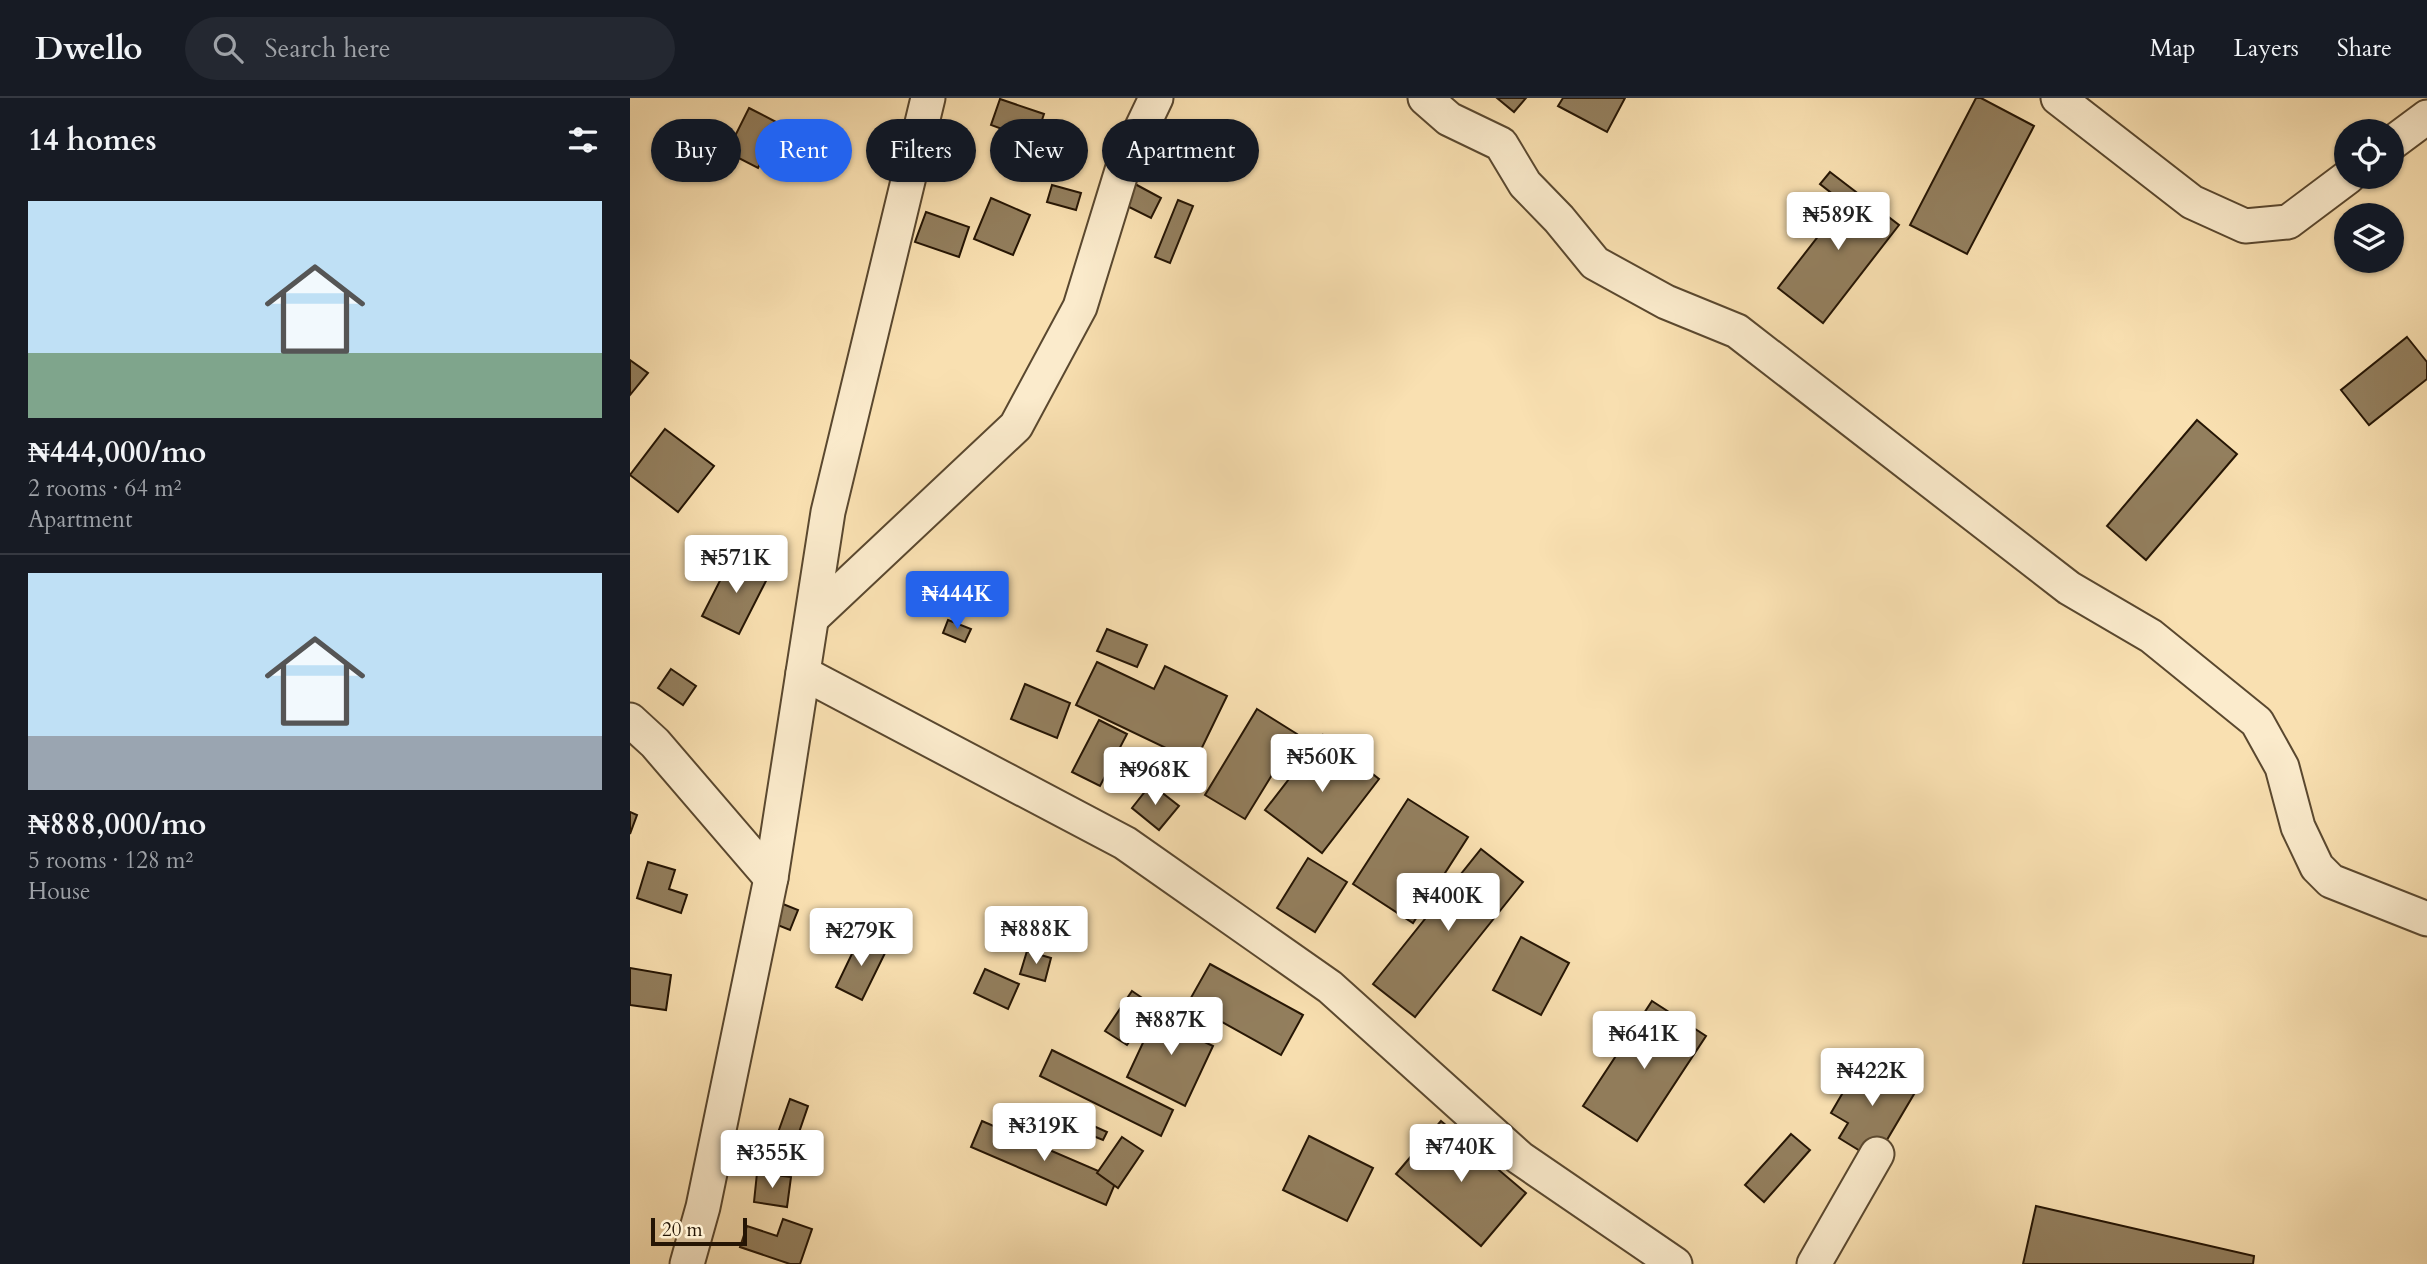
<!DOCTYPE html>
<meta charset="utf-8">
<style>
body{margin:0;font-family:Cardo,serif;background:#242831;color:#f1f3f6;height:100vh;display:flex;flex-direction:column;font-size:26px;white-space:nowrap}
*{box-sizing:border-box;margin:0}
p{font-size:23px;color:#9ea1a6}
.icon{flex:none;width:38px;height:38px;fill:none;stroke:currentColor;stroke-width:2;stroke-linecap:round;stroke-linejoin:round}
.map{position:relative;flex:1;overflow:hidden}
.sheet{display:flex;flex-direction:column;background:#171b24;width:630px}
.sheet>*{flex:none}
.hud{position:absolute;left:21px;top:21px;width:665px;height:63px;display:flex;gap:14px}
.controls{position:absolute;left:1704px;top:21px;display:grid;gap:14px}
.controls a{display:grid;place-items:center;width:70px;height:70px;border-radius:50%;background:#171b24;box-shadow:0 2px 5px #0004;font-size:35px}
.scale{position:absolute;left:21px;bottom:18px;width:96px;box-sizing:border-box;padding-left:7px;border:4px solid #251504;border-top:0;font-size:19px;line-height:24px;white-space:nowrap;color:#251504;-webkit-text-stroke:5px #fbebcc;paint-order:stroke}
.price{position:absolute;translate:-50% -60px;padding:0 16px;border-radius:7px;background:#fff;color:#222;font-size:23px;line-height:46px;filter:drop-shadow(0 2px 4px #0008)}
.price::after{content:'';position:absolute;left:50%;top:42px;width:21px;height:16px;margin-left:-10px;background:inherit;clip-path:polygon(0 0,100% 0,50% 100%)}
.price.current{background:#2563eb;color:#fff}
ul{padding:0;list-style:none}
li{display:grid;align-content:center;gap:14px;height:371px;padding:0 28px}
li+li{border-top:2px solid #363941}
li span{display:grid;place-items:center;height:217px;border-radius:0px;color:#555}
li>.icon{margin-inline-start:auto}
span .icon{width:126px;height:126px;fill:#fffc;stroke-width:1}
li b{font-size:30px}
h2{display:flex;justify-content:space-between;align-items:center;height:84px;padding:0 28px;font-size:30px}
.chip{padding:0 24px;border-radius:32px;background:#171b24;box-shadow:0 2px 5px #0004;font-size:24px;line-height:63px}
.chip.current{background:#2563eb;color:#fff}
header{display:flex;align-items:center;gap:42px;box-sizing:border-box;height:98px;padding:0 35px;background:#171b24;border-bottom:2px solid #363941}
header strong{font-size:33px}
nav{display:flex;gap:38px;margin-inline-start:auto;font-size:24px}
.search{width:490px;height:63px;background:#242831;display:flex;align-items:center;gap:18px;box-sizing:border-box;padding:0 24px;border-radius:38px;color:#9ea1a6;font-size:26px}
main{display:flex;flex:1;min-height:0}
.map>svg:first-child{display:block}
.building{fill:#937f5e;stroke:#251504;stroke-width:2}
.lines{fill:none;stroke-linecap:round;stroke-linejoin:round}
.minor-casing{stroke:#5a482f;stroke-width:37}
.minor{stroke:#fbebcc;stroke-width:33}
</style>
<header>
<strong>Dwello</strong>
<div class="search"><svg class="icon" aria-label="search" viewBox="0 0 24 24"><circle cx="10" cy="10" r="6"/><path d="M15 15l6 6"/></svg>Search here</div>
<nav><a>Map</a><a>Layers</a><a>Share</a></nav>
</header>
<main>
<section class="sheet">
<h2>14 homes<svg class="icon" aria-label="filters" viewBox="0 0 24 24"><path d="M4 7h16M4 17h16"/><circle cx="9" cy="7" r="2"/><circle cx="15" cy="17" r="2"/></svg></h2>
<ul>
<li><span style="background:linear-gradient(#bfe0f5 70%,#7fa58c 0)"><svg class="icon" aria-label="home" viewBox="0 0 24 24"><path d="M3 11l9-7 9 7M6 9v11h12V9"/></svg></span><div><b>₦444,000/mo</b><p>2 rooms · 64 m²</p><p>Apartment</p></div></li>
<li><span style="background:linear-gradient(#bfe0f5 75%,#9aa5b1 0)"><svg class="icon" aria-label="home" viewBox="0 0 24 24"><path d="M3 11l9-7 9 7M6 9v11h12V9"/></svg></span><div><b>₦888,000/mo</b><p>5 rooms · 128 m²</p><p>House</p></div></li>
</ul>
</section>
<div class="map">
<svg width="1797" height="1166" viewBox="0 0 1797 1166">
<rect width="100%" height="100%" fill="#f9e0b1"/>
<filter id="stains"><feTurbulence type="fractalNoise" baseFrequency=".00286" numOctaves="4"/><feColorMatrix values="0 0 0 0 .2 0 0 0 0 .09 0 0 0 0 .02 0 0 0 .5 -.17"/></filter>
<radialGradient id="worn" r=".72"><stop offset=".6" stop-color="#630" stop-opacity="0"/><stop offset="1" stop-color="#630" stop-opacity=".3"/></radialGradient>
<g class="building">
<polygon points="867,0 896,0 884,14"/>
<polygon points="933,0 995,0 977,34 928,8"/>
<polygon points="1346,0 1351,0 1404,28 1337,156 1280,127"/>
<polygon points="370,1 414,16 405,43 361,27"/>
<polygon points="119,10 150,26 128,70 97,54"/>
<polygon points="1200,74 1269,127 1193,225 1148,190 1214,105 1190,86"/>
<polygon points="505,86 531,100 521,120 495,107"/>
<polygon points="422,87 451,95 446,112 417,104"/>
<polygon points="361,100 400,117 383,157 344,141"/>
<polygon points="548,102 563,108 540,165 525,159"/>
<polygon points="296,114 339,129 329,159 285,144"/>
<polygon points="1777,239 1797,264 1797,281 1739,327 1711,292"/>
<polygon points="0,262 18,275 0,297"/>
<polygon points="1567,322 1607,356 1516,462 1477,428"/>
<polygon points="35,331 84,368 48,414 0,377"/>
<polygon points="103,457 140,475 109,536 72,518"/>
<polygon points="318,522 341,531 335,544 313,535"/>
<polygon points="477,531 517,547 507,569 467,553"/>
<polygon points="467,564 524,591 535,568 597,598 565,664 446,607"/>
<polygon points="41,571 66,588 53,607 28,590"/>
<polygon points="395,586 440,605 427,640 381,621"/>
<polygon points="627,611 667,636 615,721 575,697"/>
<polygon points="469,622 497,636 470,688 442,674"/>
<polygon points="693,637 749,681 692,755 635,712"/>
<polygon points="521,686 549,708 529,732 502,710"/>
<polygon points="778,701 838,739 783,825 723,786"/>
<polygon points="0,714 7,717 0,736"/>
<polygon points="851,751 893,784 785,919 743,886"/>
<polygon points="678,760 717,784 685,834 647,810"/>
<polygon points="18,764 45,772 39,791 57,797 51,815 7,800"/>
<polygon points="143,802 168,812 160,832 135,822"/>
<polygon points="230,839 257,851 232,902 206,889"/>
<polygon points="891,839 939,865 911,917 863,892"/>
<polygon points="397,853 421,860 415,883 390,876"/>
<polygon points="580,866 673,917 651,957 558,905"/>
<polygon points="0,870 41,877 36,912 0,907"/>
<polygon points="355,871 389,886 378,911 344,895"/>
<polygon points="502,893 524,908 497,947 475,933"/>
<polygon points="1022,903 1076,938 1007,1043 953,1008"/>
<polygon points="531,906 567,924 560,937 583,948 555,1008 497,979"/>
<polygon points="422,952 543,1012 531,1038 410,978"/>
<polygon points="1233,960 1287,991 1245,1062 1209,1040 1218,1025 1201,1015"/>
<polygon points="160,1001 178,1008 164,1049 145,1043"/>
<polygon points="428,1012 477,1034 473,1042 451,1033 446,1044 419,1032"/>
<polygon points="352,1023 487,1081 476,1107 341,1049"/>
<polygon points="811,1023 896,1095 851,1148 766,1076"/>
<polygon points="1161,1036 1180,1052 1134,1104 1115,1087"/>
<polygon points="679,1038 743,1070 717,1123 653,1092"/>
<polygon points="492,1039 513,1053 488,1090 467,1075"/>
<polygon points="127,1075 161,1079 157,1109 124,1104"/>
<polygon points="1406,1108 1624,1158 1623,1166 1393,1166"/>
<polygon points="153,1121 182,1131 170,1166 160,1166 110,1149 117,1128 147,1138"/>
</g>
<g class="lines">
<g class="minor-casing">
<g id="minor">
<polyline points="795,0 819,21 871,46 895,86 929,121 965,165 1036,204 1107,233 1439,490 1521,538 1627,624 1652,669 1668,729 1687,769 1701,783 1797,821"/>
<polyline points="1428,0 1562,104 1615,128 1658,124 1718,79"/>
<polyline points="1762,45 1797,19"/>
<polyline points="184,518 386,328 450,209 493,69 526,0"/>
<polyline points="173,575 495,745 700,889 890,1060 1045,1166"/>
<polyline points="0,622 25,645 141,780"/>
<polyline points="57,1166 73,1109 141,780 198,414 298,0"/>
<polyline points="1184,1166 1247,1056"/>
</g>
</g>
<use href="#minor" class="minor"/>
</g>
<rect width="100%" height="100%" filter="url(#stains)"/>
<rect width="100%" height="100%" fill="url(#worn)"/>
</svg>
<div class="controls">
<a><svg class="icon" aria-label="locate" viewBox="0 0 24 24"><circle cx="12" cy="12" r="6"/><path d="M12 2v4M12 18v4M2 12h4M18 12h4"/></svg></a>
<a><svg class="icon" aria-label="layers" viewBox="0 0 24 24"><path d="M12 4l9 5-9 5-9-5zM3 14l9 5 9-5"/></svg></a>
</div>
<div class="scale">20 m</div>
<b class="price" style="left:1208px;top:154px">₦589K</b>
<b class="price" style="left:106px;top:497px">₦571K</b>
<b class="price current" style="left:327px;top:533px">₦444K</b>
<b class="price" style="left:692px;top:696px">₦560K</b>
<b class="price" style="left:525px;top:709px">₦968K</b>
<b class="price" style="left:818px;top:835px">₦400K</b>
<b class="price" style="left:406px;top:868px">₦888K</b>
<b class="price" style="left:231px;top:870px">₦279K</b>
<b class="price" style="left:541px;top:959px">₦887K</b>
<b class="price" style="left:1014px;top:973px">₦641K</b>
<b class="price" style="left:1242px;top:1010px">₦422K</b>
<b class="price" style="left:414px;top:1065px">₦319K</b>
<b class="price" style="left:831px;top:1086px">₦740K</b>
<b class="price" style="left:142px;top:1092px">₦355K</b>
<div class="hud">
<a class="chip">Buy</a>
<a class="chip current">Rent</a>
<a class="chip">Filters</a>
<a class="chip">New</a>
<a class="chip">Apartment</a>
</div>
</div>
</main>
